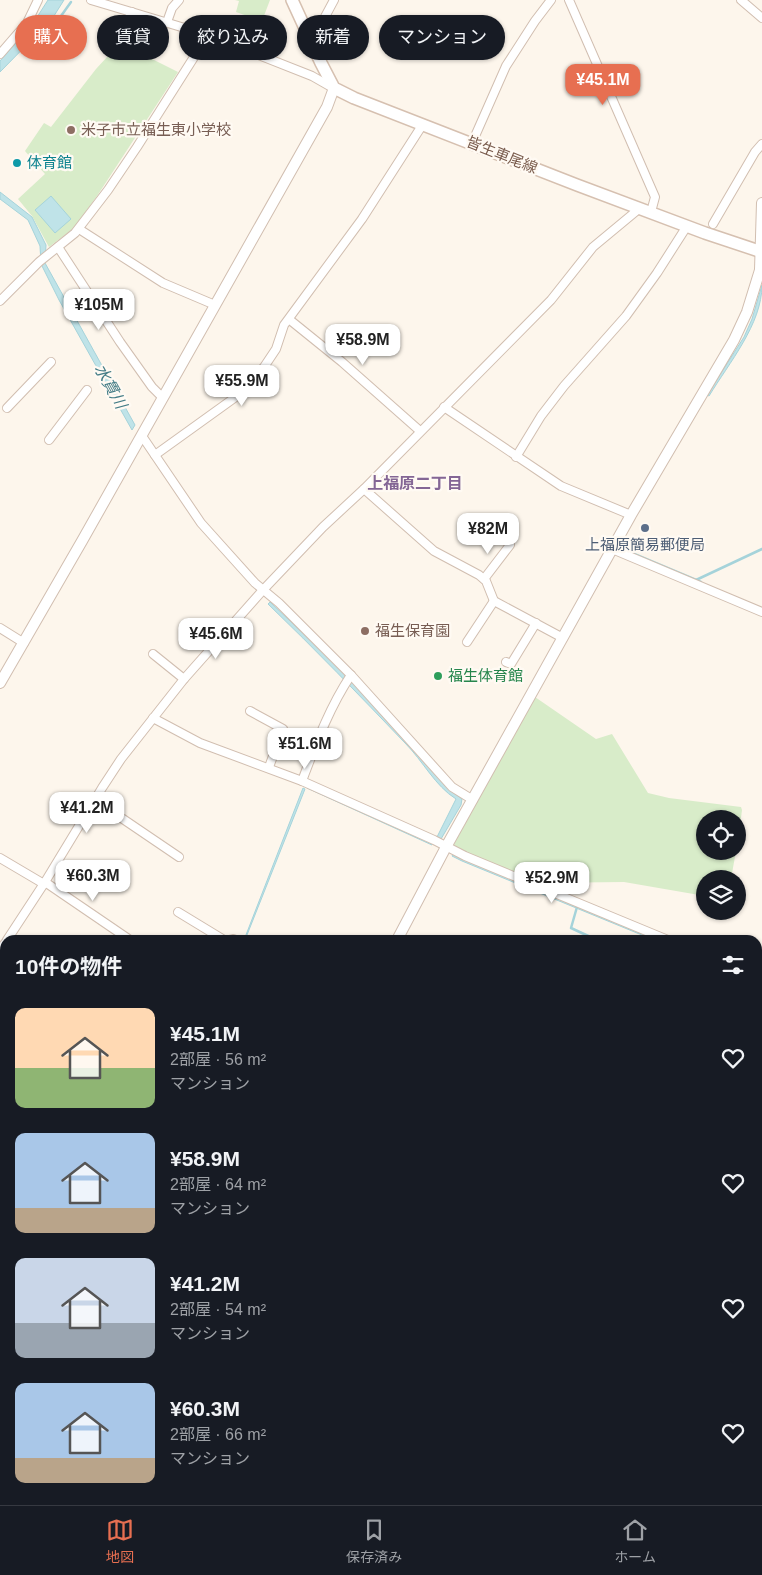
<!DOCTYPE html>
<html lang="ja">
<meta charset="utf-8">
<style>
body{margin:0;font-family:Helvetica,"Noto Sans JP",sans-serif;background:#242831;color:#f1f3f6;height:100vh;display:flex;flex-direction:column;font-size:19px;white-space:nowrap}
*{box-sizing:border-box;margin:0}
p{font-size:16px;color:#9ea1a6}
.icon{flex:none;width:28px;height:28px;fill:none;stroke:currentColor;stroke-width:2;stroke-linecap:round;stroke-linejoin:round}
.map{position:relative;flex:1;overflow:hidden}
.details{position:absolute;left:0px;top:935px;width:762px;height:570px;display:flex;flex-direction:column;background:#171b24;border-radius:15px 15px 0 0;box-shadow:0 1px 4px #0004}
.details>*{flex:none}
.guide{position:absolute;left:15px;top:15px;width:500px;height:45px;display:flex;gap:10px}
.tools{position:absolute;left:696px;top:810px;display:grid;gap:10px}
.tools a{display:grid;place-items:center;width:50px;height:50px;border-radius:50%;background:#171b24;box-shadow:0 1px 4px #0004;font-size:25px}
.price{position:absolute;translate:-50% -42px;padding:0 11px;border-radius:10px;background:#fff;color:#222;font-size:16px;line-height:32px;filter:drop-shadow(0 1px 2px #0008)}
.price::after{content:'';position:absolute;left:50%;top:30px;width:15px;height:11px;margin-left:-8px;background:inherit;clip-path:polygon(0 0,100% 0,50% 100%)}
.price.active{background:#e76f51;color:#fff}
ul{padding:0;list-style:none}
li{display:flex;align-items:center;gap:15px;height:125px;padding:0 15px}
li span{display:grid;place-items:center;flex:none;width:140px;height:100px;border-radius:10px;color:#555}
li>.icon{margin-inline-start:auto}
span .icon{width:60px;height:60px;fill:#fffc;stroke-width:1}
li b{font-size:21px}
h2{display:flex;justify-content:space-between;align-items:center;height:60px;padding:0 15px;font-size:21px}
.pill{padding:0 18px;border-radius:22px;background:#171b24;box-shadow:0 1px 4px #0004;font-size:18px;line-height:45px}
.pill.active{background:#e76f51;color:#fff}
.menu{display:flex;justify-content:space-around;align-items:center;height:70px;border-top:1px solid #363941;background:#171b24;font-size:14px;color:#9ea1a6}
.menu a{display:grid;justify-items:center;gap:2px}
.menu .active{color:#e76f51}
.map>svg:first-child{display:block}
.green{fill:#d8ecc9}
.water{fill:#bfe3e8;stroke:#a5d3da}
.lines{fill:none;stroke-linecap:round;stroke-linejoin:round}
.stream{stroke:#a5d3da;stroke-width:2.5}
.minor-casing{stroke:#d1beb0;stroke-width:10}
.tertiary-casing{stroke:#d1beb0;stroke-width:12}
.secondary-casing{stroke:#d6c0b0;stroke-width:14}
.minor{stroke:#fff;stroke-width:8}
.tertiary{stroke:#fff;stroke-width:10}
.secondary{stroke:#fff;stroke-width:11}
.education-dot{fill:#8d6e63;stroke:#fffaf3;stroke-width:2}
.culture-dot{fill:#0f9aa8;stroke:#fffaf3;stroke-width:2}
.service-dot{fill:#5c6f8a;stroke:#fffaf3;stroke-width:2}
.leisure-dot{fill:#2e9e5b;stroke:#fffaf3;stroke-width:2}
.labels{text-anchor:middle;stroke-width:4.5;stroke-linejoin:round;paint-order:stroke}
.education-label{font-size:15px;fill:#785e54;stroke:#fffaf3;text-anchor:start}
.street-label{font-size:15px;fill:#7a5c4d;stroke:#fffaf3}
.culture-label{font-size:15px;fill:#0d838f;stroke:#fffaf3;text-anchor:start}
.service-label{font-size:15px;fill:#4e5e75;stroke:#fffaf3}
.leisure-label{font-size:15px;fill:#27864d;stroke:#fffaf3;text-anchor:start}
.water-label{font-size:16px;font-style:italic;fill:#437c86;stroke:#fffaf3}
.neighbourhood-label{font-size:16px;font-weight:bold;fill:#846695;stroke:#fffaf3}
</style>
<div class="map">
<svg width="762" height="1505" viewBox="0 0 762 1505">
<rect width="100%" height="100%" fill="#fdf6ec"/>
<g class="green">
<polygon points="235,0 270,0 262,21 236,12 239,1"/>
<polygon points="120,43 178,72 97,196 74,228 49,247 32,216 18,199 45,174 25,151 44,123 51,127 96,69"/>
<polygon points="535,697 596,739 612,734 648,793 669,798 741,807 742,810 738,840 738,819 705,819 705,851 736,851 731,879 705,879 705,896 624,882 538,883 466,854 455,848 454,844"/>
</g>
<g class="water">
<polygon points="48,0 64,0 52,19 0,72 0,61 32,25"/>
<polygon points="0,192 32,217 46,245 45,263 135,425 132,430 59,300 41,264 40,246 28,220 0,199"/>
<polygon points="51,196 71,219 55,233 35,210"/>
<path d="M762 285C762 324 729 363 709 396L707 395 744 337 752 319Z"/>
<path d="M270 602C318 647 365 694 410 743 428 761 440 785 462 799L461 805 441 839 437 837 456 799C435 786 423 761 405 743 360 696 315 649 268 604Z"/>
<polygon points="308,786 432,843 432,845 307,788"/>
<polygon points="303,788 305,789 245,940 244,940"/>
<polygon points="454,853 662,940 654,940 462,861 452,856"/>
</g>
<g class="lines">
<g class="stream">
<polyline points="61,16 71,2"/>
<polyline points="620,548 701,582"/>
<polyline points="696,580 762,549"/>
<polyline points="577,907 571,928 597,940"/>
<polyline points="758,997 762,987"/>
</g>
<g class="minor-casing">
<g id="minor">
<polyline points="91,0 208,35 312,76 333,88"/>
<polyline points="569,0 655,197 651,212"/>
<polyline points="741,0 762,18"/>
<polyline points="167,22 172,8 179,0"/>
<polyline points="308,34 319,28 334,0"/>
<polyline points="118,37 132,12"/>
<polyline points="0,54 27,23 38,0"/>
<polyline points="472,143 506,66 535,21 551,0"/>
<polyline points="713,224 755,152 762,144"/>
<polyline points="79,229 163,283 215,305"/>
<polyline points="58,247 120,342 152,387 163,398"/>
<polyline points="0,301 39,262 75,233 108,190 137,147 208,35"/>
<polyline points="290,320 342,362 420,431"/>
<polyline points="444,407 561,486 631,515"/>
<polyline points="7,408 51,362"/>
<polyline points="142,436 201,523 255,583 279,603 351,675 452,787 473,800"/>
<polyline points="49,440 87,390"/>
<polyline points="155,455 237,396 264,367 276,349 284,325 362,219 423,124"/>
<polyline points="516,457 541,416 564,386 626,316 657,273 687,226"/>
<polyline points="364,489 434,551 479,575 486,581 494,601 563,638"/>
<polyline points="612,549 762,612"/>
<polyline points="484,579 510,545"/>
<polyline points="0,628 24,643"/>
<polyline points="467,642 494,601"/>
<polyline points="153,654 184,679"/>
<polyline points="506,662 511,664 536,623"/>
<polyline points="250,711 283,729 269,767"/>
<polyline points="153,718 200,743 302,781 434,840 465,856 668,940"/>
<path d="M302 781C316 744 329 708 351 675"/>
<polyline points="95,800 179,857"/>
<polyline points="0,858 44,884"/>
<polyline points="45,882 130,940"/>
<polyline points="178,912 224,940"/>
<polyline points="7,940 45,882 102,788 121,759 184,679 263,590 323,527 364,489 551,300 593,247 640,208"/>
<polyline points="229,940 233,939 236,940"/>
<polyline points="0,950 5,943"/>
<polyline points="758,981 762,974"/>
<polyline points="758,1055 762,1057"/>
<polyline points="0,1087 5,1090"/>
<polyline points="758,1117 762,1119"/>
<polyline points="758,1180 762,1183"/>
<polyline points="0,1251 5,1255"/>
<polyline points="0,1270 5,1273"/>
<polyline points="758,1308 762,1310"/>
<polyline points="0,1485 5,1479"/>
<polyline points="451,1500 461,1505"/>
<polyline points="482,1500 492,1505"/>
<polyline points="143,1505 146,1500"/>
<polyline points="275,1505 278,1500"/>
</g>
</g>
<g class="tertiary-casing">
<g id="tertiary">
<polyline points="0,683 82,541 327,107 334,88"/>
<polyline points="397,940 446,847 631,515 734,340 747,312 760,270 762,203"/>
</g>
</g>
<g class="secondary-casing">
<g id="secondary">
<polyline points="292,0 321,63 334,88 354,98 577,185 705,233 762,252"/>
<polyline points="0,1328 5,1339"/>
<polyline points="0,1410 5,1407"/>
<polyline points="81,1500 83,1505"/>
</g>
</g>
<use href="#minor" class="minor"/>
<use href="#tertiary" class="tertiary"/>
<use href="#secondary" class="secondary"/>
</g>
<g class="education-dot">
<circle cx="71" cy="130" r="5"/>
<circle cx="365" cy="631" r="5"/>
</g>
<circle class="culture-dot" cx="17" cy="163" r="5"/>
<circle class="service-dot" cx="645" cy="528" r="5"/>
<circle class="leisure-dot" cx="438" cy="676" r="5"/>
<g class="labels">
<g class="education-label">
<text x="81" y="135">米子市立福生東小学校</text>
<text x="375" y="636">福生保育園</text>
</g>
<g class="street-label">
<text transform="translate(502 155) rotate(22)" y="5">皆生車尾線</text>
</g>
<g class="culture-label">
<text x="27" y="168">体育館</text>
</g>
<g class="service-label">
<text x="645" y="550">上福原簡易郵便局</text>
</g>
<g class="leisure-label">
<text x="448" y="681">福生体育館</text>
</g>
<g class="water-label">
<text transform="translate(111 386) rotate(61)" y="6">水貫川</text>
</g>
<g class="neighbourhood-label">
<text x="415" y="489">上福原二丁目</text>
</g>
</g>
</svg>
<div class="tools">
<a><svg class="icon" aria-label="locate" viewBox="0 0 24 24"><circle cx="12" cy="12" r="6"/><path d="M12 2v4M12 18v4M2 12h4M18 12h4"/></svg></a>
<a><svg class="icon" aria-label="layers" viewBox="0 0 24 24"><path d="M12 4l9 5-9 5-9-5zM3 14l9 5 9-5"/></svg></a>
</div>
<b class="price active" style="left:603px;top:106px">¥45.1M</b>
<b class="price" style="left:99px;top:331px">¥105M</b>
<b class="price" style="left:363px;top:366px">¥58.9M</b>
<b class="price" style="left:242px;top:407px">¥55.9M</b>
<b class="price" style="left:488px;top:555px">¥82M</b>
<b class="price" style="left:216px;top:660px">¥45.6M</b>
<b class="price" style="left:305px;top:770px">¥51.6M</b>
<b class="price" style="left:87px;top:834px">¥41.2M</b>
<b class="price" style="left:93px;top:902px">¥60.3M</b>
<b class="price" style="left:552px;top:904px">¥52.9M</b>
<div class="guide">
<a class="pill active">購入</a>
<a class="pill">賃貸</a>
<a class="pill">絞り込み</a>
<a class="pill">新着</a>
<a class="pill">マンション</a>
</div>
<section class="details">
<h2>10件の物件<svg class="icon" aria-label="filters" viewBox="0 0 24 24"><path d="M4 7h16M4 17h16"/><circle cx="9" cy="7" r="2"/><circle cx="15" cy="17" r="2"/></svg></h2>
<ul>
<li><span style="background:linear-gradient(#ffd9b3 60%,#8fb573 0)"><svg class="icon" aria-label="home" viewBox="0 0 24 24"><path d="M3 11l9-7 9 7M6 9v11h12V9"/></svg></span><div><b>¥45.1M</b><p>2部屋 · 56 m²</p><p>マンション</p></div><svg class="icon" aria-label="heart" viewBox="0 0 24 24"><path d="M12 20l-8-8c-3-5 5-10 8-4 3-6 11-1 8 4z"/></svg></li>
<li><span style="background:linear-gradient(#a9c7e8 75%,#b9a48a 0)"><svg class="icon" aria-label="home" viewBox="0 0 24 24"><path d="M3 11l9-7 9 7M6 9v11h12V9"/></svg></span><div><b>¥58.9M</b><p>2部屋 · 64 m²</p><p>マンション</p></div><svg class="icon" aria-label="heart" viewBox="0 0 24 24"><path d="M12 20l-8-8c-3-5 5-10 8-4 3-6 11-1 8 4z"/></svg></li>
<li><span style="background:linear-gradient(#c9d6e8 65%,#9aa5b1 0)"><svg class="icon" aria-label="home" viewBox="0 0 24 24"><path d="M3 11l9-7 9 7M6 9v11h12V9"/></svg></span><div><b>¥41.2M</b><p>2部屋 · 54 m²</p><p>マンション</p></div><svg class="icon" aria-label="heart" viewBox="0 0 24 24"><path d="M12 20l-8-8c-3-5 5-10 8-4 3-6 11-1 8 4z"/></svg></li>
<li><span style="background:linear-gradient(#a9c7e8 75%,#b9a48a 0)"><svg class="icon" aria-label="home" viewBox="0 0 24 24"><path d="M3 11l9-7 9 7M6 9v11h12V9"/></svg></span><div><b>¥60.3M</b><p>2部屋 · 66 m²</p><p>マンション</p></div><svg class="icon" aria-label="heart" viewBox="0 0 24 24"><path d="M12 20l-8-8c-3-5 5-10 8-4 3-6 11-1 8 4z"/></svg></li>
</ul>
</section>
</div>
<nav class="menu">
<a class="active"><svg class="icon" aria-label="map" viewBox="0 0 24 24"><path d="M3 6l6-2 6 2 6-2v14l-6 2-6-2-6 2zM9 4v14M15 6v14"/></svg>地図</a>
<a><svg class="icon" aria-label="saved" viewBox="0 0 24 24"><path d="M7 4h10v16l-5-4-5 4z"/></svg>保存済み</a>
<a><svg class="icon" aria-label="home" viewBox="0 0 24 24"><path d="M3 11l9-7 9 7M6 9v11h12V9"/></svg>ホーム</a>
</nav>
